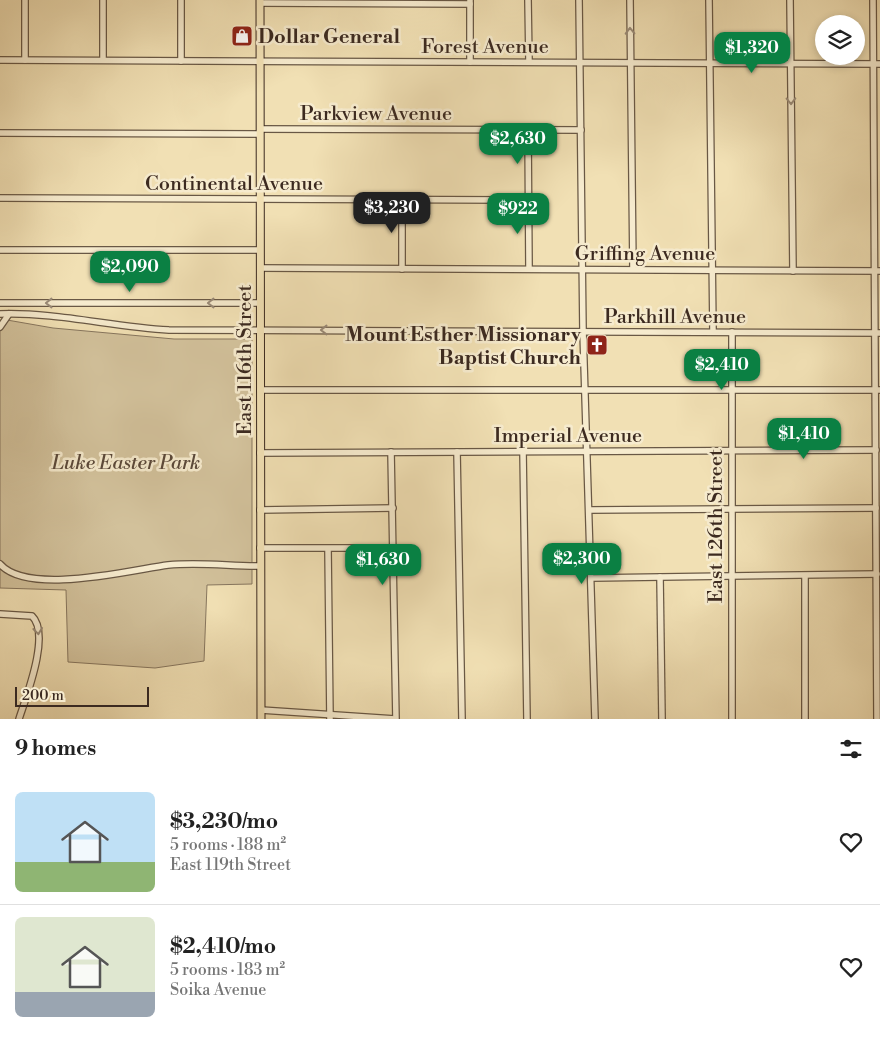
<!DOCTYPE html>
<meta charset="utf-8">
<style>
body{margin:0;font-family:"Libre Bodoni",serif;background:#f6f6f6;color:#222;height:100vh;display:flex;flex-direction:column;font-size:19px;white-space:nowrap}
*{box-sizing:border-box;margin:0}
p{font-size:16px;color:#767676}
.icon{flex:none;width:28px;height:28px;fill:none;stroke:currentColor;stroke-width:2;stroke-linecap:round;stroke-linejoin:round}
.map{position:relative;height:719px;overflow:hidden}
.drawer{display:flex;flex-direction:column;background:#fff;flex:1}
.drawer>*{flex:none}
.tools{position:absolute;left:815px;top:15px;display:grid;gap:10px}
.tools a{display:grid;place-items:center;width:50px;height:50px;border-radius:50%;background:#fff;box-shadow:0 2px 8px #0003;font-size:25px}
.scale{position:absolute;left:15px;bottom:12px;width:134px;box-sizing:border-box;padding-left:5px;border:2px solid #3c2a20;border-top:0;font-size:14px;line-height:18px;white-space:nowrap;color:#3c2a20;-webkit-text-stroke:4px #f6ebce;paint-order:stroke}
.price{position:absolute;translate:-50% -42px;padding:0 11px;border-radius:10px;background:#0b8043;color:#fff;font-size:16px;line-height:32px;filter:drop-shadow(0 1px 2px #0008)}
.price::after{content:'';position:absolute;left:50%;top:30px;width:15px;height:11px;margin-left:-8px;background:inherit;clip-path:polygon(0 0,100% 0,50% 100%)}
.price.current{background:#222;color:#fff}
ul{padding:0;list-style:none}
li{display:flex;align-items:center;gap:15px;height:125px;padding:0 15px}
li+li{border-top:1px solid #e0e0e0}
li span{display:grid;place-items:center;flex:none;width:140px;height:100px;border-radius:8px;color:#555}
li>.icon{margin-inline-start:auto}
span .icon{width:60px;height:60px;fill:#fffc;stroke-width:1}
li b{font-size:21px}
h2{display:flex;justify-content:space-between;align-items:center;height:60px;padding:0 15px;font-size:21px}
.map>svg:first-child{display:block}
.green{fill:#d2c19b;stroke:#87765e}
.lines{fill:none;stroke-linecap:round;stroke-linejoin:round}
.minor-casing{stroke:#695845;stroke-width:8}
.major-casing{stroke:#3c2a20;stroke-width:9}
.minor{stroke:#f6ebce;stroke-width:5.5}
.major{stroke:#f1e0b4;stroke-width:7}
.oneway{stroke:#998a77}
.labels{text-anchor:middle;stroke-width:5;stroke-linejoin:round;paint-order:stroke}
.poi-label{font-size:20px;font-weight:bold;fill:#3c2a20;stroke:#f6ebce;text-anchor:start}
.street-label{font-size:20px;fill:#3c2a20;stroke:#f6ebce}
.park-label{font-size:20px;font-style:italic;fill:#5a4839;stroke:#f6ebce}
</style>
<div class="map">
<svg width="880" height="719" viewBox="0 0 880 719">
<rect width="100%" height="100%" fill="#f1e0b4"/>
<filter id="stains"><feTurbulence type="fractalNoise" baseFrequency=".004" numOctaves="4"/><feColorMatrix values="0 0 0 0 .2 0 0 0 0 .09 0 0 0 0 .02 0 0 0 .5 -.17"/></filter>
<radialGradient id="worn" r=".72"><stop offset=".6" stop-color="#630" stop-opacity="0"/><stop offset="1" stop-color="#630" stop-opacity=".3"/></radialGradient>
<polygon class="green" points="7,320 53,328 174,339 252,339 252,584 207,585 204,661 155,668 68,662 66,590 0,588 0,322"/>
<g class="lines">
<g class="minor-casing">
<g id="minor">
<polyline points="25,0 25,60"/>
<polyline points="103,0 103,60"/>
<polyline points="528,0 529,62"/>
<polyline points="579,0 583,331 595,719"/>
<polyline points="630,0 633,269"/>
<polyline points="709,0 713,332"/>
<polyline points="790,0 793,271"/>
<polyline points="873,0 877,719"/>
<polyline points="260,3 470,4"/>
<polyline points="0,60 880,64"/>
<polyline points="181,61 181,0"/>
<polyline points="470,62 470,0"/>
<polyline points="260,129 581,130"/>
<polyline points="528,130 529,269"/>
<polyline points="0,133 260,134"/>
<polyline points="0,198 528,200"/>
<polyline points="402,200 402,269"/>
<polyline points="0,250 260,250"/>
<polyline points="260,268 880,271"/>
<polyline points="0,303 260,303"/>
<path d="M0 314C57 312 112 327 169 330L880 333"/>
<polyline points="0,327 9,314"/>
<polyline points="260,390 880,390"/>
<polyline points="523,451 527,719"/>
<polyline points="391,452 396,719"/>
<polyline points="457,452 462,719"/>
<polyline points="260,453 876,450"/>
<polyline points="260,510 393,508"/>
<polyline points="590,510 876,508"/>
<polyline points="260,548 393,548"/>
<polyline points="328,549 330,719"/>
<path d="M0 564C28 596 131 570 168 565 199 562 229 566 260 566"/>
<polyline points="805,576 805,719"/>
<polyline points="660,577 662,719"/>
<polyline points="592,578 877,574"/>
<path d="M0 614 32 616C51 634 26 697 19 719"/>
<polyline points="261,710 395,719"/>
<polyline points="732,719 732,332"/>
</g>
</g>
<g class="major-casing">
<polyline id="major" points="260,0 261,719"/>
</g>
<use href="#minor" class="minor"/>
<use href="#major" class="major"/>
</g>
<defs><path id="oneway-chevron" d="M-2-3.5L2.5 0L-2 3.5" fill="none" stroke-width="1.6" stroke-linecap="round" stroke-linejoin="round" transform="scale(1.25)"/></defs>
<g class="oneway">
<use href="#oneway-chevron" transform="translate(630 31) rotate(-91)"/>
<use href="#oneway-chevron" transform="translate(791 101) rotate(89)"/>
<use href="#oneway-chevron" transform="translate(49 303) rotate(180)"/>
<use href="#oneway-chevron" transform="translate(211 303) rotate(180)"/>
<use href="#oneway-chevron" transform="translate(324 330) rotate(-180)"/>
<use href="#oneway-chevron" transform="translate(38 631) rotate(84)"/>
</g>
<defs>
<g id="shop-square" transform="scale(1.125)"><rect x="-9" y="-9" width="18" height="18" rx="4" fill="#8f2418" stroke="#f6ebce"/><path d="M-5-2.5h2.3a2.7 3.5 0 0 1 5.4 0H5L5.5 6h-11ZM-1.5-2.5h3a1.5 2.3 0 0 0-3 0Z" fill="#fff"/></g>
<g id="church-square" transform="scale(1.125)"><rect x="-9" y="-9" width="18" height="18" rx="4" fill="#8f2418" stroke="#f6ebce"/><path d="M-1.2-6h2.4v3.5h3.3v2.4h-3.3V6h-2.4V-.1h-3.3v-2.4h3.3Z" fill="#fff"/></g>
</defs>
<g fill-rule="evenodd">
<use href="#shop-square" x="242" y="36"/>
<use href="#church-square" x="597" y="345"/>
</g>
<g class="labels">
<g class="poi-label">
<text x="258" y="43">Dollar General</text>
<text x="581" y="341" text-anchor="end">Mount Esther Missionary<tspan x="581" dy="23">Baptist Church</tspan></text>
</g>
<g class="street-label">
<text x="485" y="53">Forest Avenue</text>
<text x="376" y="120">Parkview Avenue</text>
<text x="234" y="190">Continental Avenue</text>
<text x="645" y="260">Griffing Avenue</text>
<text x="675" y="323">Parkhill Avenue</text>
<text transform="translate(244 360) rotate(-90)" y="7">East 116th Street</text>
<text x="568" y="442">Imperial Avenue</text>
<text transform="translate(715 526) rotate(-90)" y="7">East 126th Street</text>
</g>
<g class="park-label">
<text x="126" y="469">Luke Easter Park</text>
</g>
</g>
<rect width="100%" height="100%" filter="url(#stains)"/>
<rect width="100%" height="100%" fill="url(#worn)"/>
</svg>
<div class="tools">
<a><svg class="icon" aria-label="layers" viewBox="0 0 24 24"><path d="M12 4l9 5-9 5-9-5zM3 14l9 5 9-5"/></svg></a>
</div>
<div class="scale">200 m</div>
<b class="price" style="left:752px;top:74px">$1,320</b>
<b class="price" style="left:518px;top:165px">$2,630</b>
<b class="price current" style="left:392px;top:234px">$3,230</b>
<b class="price" style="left:518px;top:235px">$922</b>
<b class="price" style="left:130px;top:293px">$2,090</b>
<b class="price" style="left:722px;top:391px">$2,410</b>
<b class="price" style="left:804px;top:460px">$1,410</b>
<b class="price" style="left:582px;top:585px">$2,300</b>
<b class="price" style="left:383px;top:586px">$1,630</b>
</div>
<section class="drawer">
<h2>9 homes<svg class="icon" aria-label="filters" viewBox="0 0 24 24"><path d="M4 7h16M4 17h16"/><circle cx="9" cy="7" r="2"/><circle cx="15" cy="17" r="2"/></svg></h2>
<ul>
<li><span style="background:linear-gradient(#bfe0f5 70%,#8fb573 0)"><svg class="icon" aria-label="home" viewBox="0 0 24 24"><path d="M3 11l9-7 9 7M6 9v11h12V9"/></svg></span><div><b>$3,230/mo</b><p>5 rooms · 188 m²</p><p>East 119th Street</p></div><svg class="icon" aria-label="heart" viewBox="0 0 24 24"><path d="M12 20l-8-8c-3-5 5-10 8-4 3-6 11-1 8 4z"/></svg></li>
<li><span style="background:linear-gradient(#dfe7d0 75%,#9aa5b1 0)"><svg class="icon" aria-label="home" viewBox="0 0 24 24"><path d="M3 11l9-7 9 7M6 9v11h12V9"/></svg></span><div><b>$2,410/mo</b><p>5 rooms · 183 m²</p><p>Soika Avenue</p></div><svg class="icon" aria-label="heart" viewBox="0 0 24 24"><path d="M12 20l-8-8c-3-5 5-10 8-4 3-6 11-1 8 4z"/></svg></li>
</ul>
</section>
